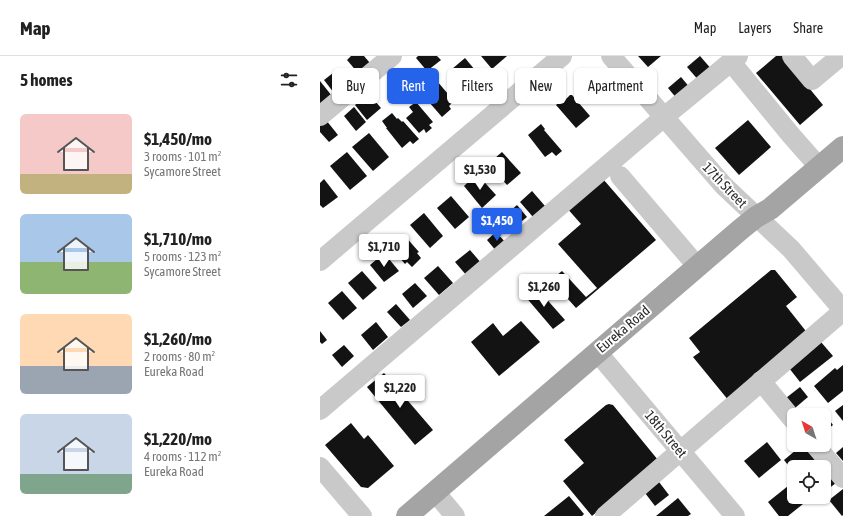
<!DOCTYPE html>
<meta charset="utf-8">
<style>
body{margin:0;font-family:"Asap Condensed",sans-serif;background:#f2f2f2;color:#222;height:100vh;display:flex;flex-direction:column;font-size:15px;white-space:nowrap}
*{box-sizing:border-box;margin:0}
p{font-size:13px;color:#767676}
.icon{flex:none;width:22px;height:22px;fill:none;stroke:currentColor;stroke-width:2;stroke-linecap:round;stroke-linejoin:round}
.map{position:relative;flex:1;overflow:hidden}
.drawer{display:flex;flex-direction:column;background:#fff;width:320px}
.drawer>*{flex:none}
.banner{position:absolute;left:12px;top:12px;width:380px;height:36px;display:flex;gap:8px}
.needle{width:26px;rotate:321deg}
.fabs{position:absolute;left:467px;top:352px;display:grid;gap:8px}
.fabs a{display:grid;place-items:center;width:44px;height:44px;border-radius:6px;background:#fff;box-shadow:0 1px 3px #0004;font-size:20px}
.price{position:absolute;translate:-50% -34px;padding:0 9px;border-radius:4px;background:#fff;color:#222;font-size:13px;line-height:26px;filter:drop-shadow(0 1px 2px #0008)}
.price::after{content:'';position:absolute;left:50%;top:24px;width:12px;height:9px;margin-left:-6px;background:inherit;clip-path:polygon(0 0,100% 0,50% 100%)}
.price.active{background:#2563eb;color:#fff}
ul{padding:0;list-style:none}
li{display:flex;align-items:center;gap:12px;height:100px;padding:0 20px}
li span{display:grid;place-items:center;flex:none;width:112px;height:80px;border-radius:6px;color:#555}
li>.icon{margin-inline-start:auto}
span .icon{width:48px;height:48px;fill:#fffc;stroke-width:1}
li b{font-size:17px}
h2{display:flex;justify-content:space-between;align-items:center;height:48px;padding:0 20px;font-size:17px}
.pill{padding:0 14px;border-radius:6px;background:#fff;box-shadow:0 1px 3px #0004;font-size:14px;line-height:36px}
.pill.active{background:#2563eb;color:#fff}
header{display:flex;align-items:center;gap:24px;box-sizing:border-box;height:56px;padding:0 20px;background:#fff;border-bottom:1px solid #e0e0e0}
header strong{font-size:19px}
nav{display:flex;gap:22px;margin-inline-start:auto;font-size:14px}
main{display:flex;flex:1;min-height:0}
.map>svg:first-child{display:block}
.building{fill:#131313}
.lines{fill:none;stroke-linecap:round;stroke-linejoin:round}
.minor{stroke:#c9c9c9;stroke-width:20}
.major{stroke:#a4a4a4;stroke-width:22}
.labels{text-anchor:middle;stroke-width:4;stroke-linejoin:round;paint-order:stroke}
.street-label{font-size:14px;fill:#2c2c2c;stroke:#fff}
</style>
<header>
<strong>Map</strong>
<nav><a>Map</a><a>Layers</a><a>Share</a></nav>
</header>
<main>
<section class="drawer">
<h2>5 homes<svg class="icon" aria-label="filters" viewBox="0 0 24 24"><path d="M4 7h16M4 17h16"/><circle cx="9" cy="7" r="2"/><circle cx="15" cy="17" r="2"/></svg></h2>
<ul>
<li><span style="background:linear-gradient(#f6c9c9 75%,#c2b280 0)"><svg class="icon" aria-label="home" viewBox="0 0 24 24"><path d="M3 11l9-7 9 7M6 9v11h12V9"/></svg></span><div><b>$1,450/mo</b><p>3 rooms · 101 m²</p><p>Sycamore Street</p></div></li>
<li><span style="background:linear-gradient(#a9c7e8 60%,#8fb573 0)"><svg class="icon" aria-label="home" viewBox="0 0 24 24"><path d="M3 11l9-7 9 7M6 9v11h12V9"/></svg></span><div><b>$1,710/mo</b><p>5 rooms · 123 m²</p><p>Sycamore Street</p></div></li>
<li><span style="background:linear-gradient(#ffd9b3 65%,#9aa5b1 0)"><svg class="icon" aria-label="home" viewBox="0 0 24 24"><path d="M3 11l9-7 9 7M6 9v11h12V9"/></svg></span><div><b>$1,260/mo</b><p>2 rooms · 80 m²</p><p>Eureka Road</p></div></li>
<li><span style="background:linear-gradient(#c9d6e8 75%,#7fa58c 0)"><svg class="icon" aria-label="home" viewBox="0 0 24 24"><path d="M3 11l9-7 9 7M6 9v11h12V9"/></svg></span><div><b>$1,220/mo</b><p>4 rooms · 112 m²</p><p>Eureka Road</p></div></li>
</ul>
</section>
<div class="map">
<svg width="523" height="460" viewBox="0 0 523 460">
<rect width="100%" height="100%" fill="#fff"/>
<g class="building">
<polygon points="31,0 44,0 50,7 38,17 27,4"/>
<polygon points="98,0 117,0 121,4 107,15 96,2"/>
<polygon points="161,0 187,0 172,13"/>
<polygon points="318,0 341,0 328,11"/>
<polygon points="380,0 393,15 380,26 367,11"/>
<polygon points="456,0 463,0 503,49 480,69 436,17"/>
<polygon points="145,2 165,26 152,37 132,13"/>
<polygon points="13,17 23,30 14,37 4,24"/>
<polygon points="108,20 114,27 117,25 134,45 129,50 131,53 122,61 102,38 105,35 99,28"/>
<polygon points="361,21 371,33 358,44 348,32"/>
<polygon points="0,25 12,40 0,50"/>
<polygon points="49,38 61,52 47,64 35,49"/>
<polygon points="250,39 252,39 270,60 256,72 236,49 243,42 245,44"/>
<polygon points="96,46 113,66 109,69 112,72 106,77 104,73 99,77 86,62 93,56 89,51"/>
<polygon points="34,51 46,66 36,75 24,60"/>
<polygon points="72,57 77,63 78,62 82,66 83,65 99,83 93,88 90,85 82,92 66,72 67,72 62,65"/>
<polygon points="6,64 18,79 9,86 0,76 0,70"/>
<polygon points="428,64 451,91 419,119 395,92"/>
<polygon points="221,68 225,73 224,74 242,95 236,100 232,96 225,101 208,79"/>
<polygon points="49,77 69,101 53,115 32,91"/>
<polygon points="27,96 47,120 30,134 10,110"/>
<polygon points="182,96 201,117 187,129 168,108"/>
<polygon points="157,118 176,139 162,152 144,130"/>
<polygon points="4,123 18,141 3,152 0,149 0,127"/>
<polygon points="283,123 336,184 256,252 231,224 242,215 266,241 277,232 238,188 261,168 246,151"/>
<polygon points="212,135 225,150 213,161 200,146"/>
<polygon points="131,140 149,161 135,173 117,152"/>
<polygon points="197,149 207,161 197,169 187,158"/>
<polygon points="104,157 123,180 110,192 90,169"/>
<polygon points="176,176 187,188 177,196 167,184"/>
<polygon points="78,179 80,182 84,179 99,196 97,197 101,202 92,211 87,206 85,208 68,188"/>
<polygon points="150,194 162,208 147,220 135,206"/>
<polygon points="64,197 79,215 64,226 50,209"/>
<polygon points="118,210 133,227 119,239 104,222"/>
<polygon points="451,214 455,214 477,241 466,250 489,279 409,345 373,301 380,296 369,282"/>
<polygon points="42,215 57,232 43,244 28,227"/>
<polygon points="95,227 107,240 93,252 82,238"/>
<polygon points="215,230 245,264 233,273 204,239"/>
<polygon points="22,235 37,252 23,264 8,247"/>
<polygon points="76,248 90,264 81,271 67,256"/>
<polygon points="201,265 220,286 179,320 151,286 173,267 183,280"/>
<polygon points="56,266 68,281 53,294 41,279"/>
<polygon points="0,275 7,284 2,288 0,286"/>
<polygon points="501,286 513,300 480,326 469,312"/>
<polygon points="24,289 34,300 22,311 12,299"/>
<polygon points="523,309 523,335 508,347 494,330 515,312 517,314"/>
<polygon points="64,317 113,374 95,389 47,331"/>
<polygon points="480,331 488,341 475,352 466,342"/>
<polygon points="289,348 293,349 338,404 272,460 243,425 264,407 244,384 286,349"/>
<polygon points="523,349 523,365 515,355"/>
<polygon points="502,355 513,369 504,376 504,359 497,359"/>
<polygon points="31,367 44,383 48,379 74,410 48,432 41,431 5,389"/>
<polygon points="447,386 461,404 439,422 424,405"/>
<polygon points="482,389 486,389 497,402 487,411 474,411 474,417 464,404"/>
<polygon points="523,391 523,405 516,397"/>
<polygon points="504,412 516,427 504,436"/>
<polygon points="339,426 349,439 335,450 325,437"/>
<polygon points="468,430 474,437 474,441 477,441 483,448 468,460 459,460 448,446"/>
<polygon points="523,433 523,459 522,460 509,444"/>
<polygon points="249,440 264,458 262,460 224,460"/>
<polygon points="358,442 371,458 368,460 336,460"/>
</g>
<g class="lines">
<g class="minor">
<polyline points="291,0 404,130 471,193 523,254"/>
<polyline points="472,0 492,24 521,0"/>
<polyline points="411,6 470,78 499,111"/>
<polyline points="0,60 72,0"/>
<polyline points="300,120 377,210"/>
<polyline points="0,205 242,0"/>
<polyline points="277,296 415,460"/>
<polyline points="441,325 474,365"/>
<polyline points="0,354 344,61 418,0"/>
<polyline points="495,389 523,422"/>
<polyline points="0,411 42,460"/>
<polyline points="115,436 135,460"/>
<polyline points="285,460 523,255"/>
</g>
<polyline class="major" points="87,460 421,173 436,161 450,153 523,91"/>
</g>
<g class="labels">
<g class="street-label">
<text transform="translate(405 129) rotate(46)" y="5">17th Street</text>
<text transform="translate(303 273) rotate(-40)" y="5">Eureka Road</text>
<text transform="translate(346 378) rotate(50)" y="5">18th Street</text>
</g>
</g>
</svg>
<div class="fabs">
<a><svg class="needle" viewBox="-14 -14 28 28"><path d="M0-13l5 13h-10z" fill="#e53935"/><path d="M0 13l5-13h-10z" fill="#767676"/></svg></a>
<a><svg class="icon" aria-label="locate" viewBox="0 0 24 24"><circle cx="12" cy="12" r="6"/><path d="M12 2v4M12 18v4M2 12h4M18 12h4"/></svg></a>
</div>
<b class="price" style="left:160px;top:135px">$1,530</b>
<b class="price active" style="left:177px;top:186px">$1,450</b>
<b class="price" style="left:64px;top:212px">$1,710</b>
<b class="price" style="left:224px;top:252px">$1,260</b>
<b class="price" style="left:80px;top:353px">$1,220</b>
<div class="banner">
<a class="pill">Buy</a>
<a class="pill active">Rent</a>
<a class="pill">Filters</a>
<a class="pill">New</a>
<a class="pill">Apartment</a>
</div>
</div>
</main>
